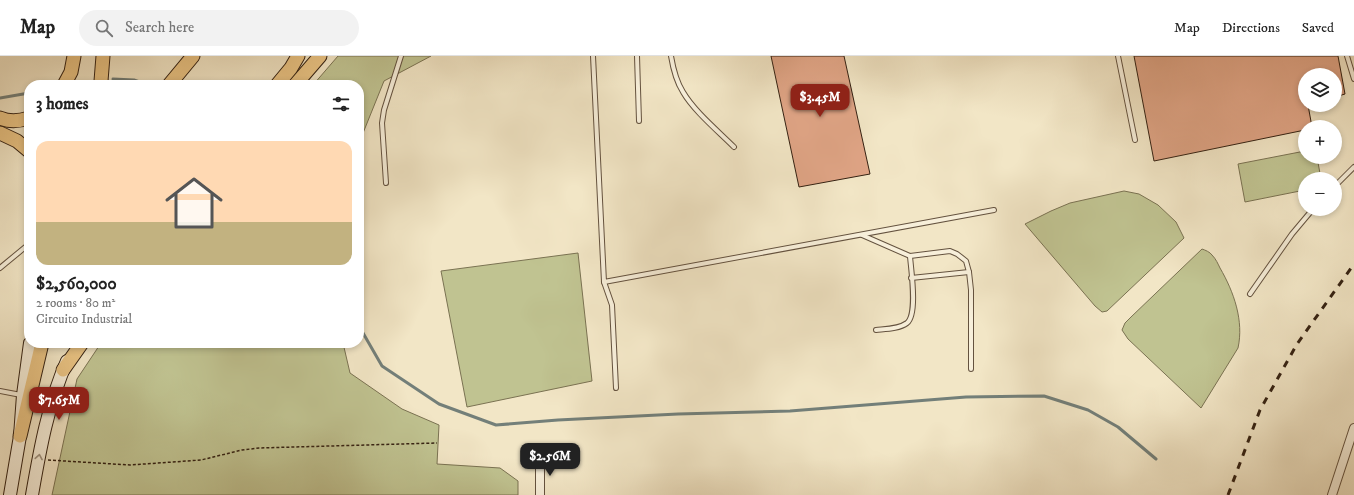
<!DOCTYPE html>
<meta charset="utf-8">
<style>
body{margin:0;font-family:"IM FELL DW Pica",serif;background:#f2f2f2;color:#222;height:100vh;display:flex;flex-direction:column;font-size:15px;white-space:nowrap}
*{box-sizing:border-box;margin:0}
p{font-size:13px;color:#767676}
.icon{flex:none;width:22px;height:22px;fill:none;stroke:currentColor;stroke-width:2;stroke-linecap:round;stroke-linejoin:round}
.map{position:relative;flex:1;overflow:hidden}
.side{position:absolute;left:24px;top:24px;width:340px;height:268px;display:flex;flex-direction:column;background:#fff;border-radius:16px;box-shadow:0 2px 6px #0003}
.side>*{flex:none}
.fabs{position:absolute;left:1298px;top:12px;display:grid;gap:8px}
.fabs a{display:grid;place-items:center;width:44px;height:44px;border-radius:50%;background:#fff;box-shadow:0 2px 6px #0003;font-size:20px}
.price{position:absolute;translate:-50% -34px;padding:0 9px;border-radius:8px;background:#8f2418;color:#fff;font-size:13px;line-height:26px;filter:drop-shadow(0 1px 2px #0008)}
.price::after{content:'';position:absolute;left:50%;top:24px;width:12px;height:9px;margin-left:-6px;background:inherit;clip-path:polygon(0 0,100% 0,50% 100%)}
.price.selected{background:#222;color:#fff}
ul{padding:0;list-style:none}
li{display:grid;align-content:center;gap:8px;height:212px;padding:0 12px}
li+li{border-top:1px solid #e0e0e0}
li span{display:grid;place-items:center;height:124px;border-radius:12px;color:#555}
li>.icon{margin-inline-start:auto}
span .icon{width:72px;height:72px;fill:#fffc;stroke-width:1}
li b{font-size:17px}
h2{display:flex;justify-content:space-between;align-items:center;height:48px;padding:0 12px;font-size:17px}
header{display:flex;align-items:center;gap:24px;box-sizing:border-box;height:56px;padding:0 20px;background:#fff;border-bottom:1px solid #e0e0e0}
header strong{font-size:19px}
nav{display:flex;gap:22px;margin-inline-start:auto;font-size:14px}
.search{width:280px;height:36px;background:#f2f2f2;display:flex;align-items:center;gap:10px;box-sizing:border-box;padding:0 14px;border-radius:22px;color:#767676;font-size:15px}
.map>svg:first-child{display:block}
.green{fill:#c0c391;stroke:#7a7252}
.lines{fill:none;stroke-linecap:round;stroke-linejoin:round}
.stream{stroke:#737f79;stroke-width:3}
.building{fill:#dfa485;stroke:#342112}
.lane-casing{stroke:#64523f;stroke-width:6}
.street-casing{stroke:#64523f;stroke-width:10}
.secondary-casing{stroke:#342112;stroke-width:14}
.primary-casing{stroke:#342112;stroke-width:15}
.path{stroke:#342112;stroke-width:1.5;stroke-dasharray:3 2;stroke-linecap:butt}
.lane{stroke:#f7efda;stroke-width:4}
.street{stroke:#f7efda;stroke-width:8}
.secondary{stroke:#f7efda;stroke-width:12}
.primary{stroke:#e9c383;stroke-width:13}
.rail{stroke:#342112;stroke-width:3;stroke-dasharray:7 7;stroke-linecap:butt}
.oneway{stroke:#9f9280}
</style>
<header>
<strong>Map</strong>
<div class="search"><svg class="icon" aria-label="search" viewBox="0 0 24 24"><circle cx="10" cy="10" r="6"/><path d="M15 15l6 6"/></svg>Search here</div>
<nav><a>Map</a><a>Directions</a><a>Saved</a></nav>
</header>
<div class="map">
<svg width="1354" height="439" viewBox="0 0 1354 439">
<rect width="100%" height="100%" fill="#f2e6c6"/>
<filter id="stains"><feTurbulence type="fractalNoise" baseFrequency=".005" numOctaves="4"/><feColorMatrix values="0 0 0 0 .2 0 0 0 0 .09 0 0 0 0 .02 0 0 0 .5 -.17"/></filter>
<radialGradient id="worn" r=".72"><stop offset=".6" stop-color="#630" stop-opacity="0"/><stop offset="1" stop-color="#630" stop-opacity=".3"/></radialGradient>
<g class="green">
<polygon points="338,0 431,0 384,25 359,87 359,29 313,29"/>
<polygon points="1305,95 1305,101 1317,101 1321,123 1305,123 1305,134 1245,146 1238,108"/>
<polygon points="1124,135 1139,138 1158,149 1176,166 1184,182 1107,255 1102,256 1095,250 1025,168 1051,155 1070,147"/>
<path d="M1202 193C1205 194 1210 196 1212 199 1216 203 1218 208 1220 212 1234 236 1244 265 1238 292L1201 352 1128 283 1122 274 1125 267 1131 261Z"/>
<polygon points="578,197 592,325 467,351 441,215"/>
<polygon points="101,287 343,287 350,317 402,353 439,369 437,408 500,412 518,425 518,439 52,439 77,323"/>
</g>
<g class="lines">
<g class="stream">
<polyline points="113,23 134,24 148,29"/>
<polyline points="0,42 29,37"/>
<polyline points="359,270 382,310 439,348 496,369 558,364 678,358 790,355 966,341 1044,340 1088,354 1118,371 1156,403"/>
</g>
</g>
<g class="building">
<polygon points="771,0 844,0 870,118 799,131"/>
<polygon points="1134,0 1338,0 1345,38 1335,41 1335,19 1305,19 1305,49 1308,49 1312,71 1305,71 1305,74 1154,105"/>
</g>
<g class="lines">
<g class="lane-casing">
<g id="lane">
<polyline points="593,0 604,226 994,154"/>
<polyline points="637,0 639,65"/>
<path d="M671 0C673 12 676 25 683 36 694 55 718 75 734 91"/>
<polyline points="1118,0 1135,84"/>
<polyline points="1347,0 1354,23"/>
<polyline points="386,127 382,67 384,54 401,0"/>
<polyline points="1335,130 1354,111"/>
<polyline points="862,179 910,200 950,195 957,198 966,205 969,216 971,234 971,313"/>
<polyline points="0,212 29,188"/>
<polyline points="911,222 969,216"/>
<polyline points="604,226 612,249 616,332"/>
<polyline points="1250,238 1292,178 1313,153"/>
<path d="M876 274C886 273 899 273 907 267 918 258 911 214 910 200"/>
<polyline points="0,335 21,339"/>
</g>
</g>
<g class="street-casing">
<g id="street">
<polyline points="540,439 540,403"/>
<polyline points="1332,439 1354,372"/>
</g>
</g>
<g class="secondary-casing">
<g id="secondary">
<polyline points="10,439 20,380 23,339 30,287"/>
<path d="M32 439C40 393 48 348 67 305"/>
</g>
</g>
<g class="primary-casing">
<g id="primary">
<polyline points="103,0 101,25 103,29"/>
<polyline points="64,29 71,16 74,0"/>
<polyline points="169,29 193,0"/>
<polyline points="277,29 291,12 298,0"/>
<polyline points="295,29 320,0"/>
<path d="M0 62C9 66 20 65 29 62"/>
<polyline points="0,77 17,85 29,95"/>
<polyline points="63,314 82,287"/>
<polyline points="20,380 42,287"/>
</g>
</g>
<polyline class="path" points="48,404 130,409 201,404 242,394 259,392 437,387"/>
<use href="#lane" class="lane"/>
<use href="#street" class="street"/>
<use href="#secondary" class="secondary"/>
<use href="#primary" class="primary"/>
<polyline class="rail" points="1228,439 1260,354 1297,288 1354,208"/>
</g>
<defs><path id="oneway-chevron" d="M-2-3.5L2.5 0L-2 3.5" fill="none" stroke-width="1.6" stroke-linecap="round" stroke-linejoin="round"/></defs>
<use class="oneway" href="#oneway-chevron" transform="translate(39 401) rotate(-80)"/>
<rect width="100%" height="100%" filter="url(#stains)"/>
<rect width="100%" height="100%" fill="url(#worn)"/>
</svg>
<div class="fabs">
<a><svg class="icon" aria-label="layers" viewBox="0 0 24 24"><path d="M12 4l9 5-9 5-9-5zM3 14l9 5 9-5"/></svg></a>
<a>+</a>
<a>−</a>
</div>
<b class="price" style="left:820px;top:62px">$3.45M</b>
<b class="price" style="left:59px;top:365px">$7.65M</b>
<b class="price selected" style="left:550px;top:421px">$2.56M</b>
<section class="side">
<h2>3 homes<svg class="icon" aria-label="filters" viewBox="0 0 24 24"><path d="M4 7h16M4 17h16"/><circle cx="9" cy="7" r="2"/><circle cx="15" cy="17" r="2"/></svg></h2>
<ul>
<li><span style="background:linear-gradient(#ffd9b3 65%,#c2b280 0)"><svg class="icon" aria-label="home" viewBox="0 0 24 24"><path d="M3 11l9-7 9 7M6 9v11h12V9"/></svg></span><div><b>$2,560,000</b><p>2 rooms · 80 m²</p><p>Circuito Industrial</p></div></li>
</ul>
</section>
</div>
